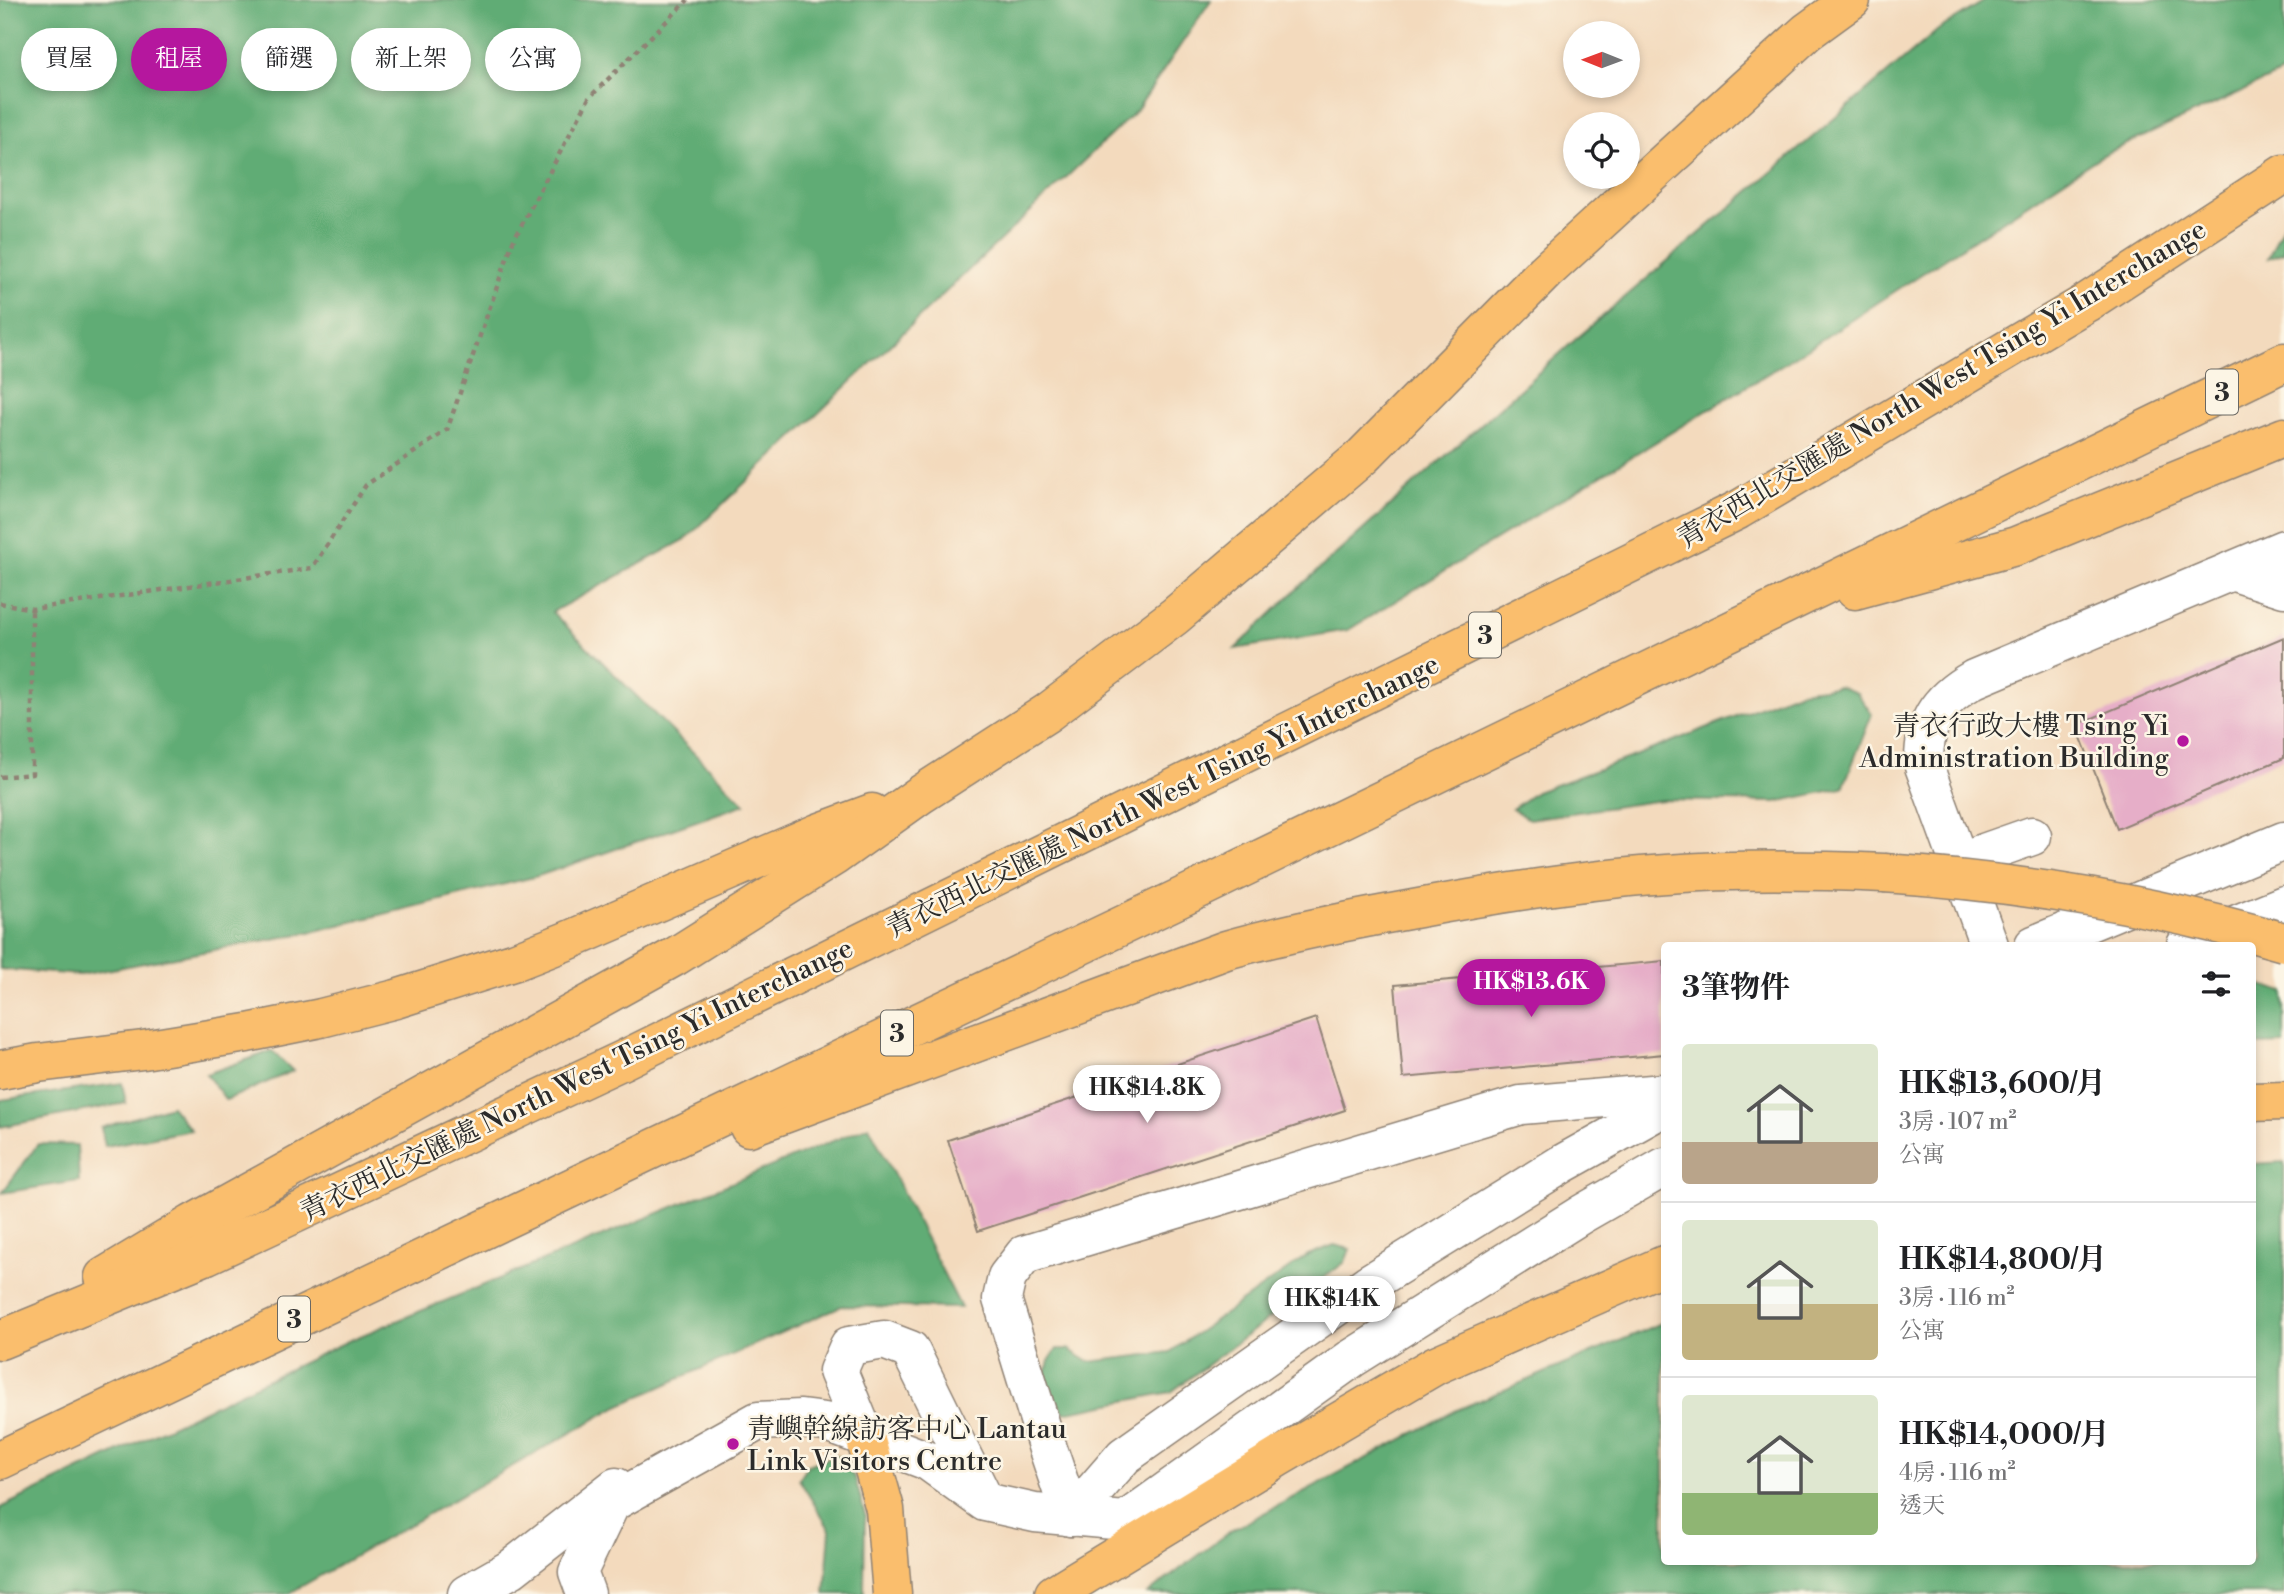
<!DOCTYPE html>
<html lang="zh-TW">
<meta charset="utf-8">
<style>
body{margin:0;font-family:"Libre Bodoni","Noto Serif TC",serif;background:#f2f2f2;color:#202124;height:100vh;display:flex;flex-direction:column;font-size:26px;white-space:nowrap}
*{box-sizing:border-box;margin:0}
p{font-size:23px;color:#757577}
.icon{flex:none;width:38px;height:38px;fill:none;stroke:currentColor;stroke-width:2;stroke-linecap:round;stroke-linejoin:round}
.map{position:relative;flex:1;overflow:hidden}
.details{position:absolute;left:1661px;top:942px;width:595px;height:623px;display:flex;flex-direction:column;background:#fff;border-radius:7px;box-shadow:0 4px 10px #0003}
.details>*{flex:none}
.hud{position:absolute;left:21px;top:28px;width:665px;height:63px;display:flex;gap:14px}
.needle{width:46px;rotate:271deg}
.controls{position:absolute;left:1563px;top:21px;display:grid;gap:14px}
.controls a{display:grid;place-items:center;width:77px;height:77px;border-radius:50%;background:#fff;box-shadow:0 4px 10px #0003;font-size:35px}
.price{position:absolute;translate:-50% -60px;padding:0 16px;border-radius:24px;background:#fff;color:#222;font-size:23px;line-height:46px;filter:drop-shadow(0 2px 4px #0008)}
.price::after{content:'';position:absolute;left:50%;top:42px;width:21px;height:16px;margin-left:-10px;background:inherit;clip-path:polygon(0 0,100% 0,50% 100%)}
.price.active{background:#b5179e;color:#fff}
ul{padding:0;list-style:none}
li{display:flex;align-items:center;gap:21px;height:175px;padding:0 21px}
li+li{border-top:2px solid #e0e0e0}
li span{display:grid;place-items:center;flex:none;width:196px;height:140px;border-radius:7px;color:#555}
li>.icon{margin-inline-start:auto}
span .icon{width:84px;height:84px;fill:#fffc;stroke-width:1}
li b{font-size:30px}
h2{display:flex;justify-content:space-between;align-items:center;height:84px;padding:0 21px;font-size:30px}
.tag{padding:0 24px;border-radius:32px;background:#fff;box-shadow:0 4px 10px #0003;font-size:24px;line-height:63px}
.tag.active{background:#b5179e;color:#fff}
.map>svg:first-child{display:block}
.forest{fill:#60ac75;stroke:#466c50;stroke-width:2}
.building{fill:#e6aec8}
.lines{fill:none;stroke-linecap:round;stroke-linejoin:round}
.minor-casing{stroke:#8f8274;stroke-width:41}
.highway-casing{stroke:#8f8274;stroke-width:41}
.path{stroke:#8f8274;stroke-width:4.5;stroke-dasharray:5 5;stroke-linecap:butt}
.minor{stroke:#fff;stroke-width:38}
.highway{stroke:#fabe6d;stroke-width:38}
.highway-bridge-casing{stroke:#8f8274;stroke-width:41;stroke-linecap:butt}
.highway-bridge{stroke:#fabe6d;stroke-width:38}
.poi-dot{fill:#b5179e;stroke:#fcf5e5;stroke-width:2.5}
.labels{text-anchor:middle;stroke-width:5;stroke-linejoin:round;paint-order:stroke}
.shield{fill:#fcf5e5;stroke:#6a6863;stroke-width:2}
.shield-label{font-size:26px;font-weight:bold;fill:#2b2b2b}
.street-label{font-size:28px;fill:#2b2b2b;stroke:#fcf5e5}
.poi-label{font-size:28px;fill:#2b2b2b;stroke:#fcf5e5;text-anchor:end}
</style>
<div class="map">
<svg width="2284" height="1594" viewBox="0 0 2284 1594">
<rect width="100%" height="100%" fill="#fcf5e5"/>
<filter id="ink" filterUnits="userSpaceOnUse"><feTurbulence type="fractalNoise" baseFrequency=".0143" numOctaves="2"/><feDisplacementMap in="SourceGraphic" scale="14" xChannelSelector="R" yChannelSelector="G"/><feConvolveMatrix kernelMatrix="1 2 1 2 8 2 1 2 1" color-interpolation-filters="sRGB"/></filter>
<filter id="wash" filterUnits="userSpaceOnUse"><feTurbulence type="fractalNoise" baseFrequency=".00686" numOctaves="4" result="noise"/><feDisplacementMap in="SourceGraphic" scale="28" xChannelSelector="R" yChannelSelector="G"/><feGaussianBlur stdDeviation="1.57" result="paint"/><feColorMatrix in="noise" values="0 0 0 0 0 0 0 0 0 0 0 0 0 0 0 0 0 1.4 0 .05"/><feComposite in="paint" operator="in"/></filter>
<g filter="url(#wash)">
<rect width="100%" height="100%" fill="#f3dabd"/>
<g class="forest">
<polygon points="0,0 1211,0 1136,111 686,539 552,612 745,804 538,876 315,931 80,975 0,969"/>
<polygon points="1986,0 2284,0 2284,72 2101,156 1801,353 1348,630 1235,649 1296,590 1576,339 1938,30"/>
<polygon points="2284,223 2284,252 2268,258"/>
<polygon points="1839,686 1857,693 1872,714 1843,788 1776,802 1662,800 1529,819 1512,809 1536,792 1648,751 1800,691"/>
<polygon points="2252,982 2284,992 2284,1044 2252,1045"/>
<polygon points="272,1051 293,1071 226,1100 206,1074"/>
<polygon points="122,1083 126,1103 0,1127 0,1100"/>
<polygon points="171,1106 191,1130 105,1146 101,1128"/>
<polygon points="869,1126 961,1308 841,1306 618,1406 288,1594 0,1594 0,1508 348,1341"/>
<polygon points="38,1144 77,1145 79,1181 2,1193"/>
<polygon points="2284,1162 2284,1594 1147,1594 1232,1530 1457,1410 1664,1322 1664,1561 2252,1561 2252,1164"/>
<polygon points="1334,1245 1350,1249 1345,1262 1171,1392 1064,1413 1044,1381 1049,1361 1057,1349 1068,1349 1089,1362 1170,1352 1308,1255"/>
<polygon points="836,1455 855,1478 865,1515 864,1594 825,1594 830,1530 799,1479 808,1465"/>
</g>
<g id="blocks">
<g class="building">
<polygon points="2284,637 2284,758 2117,829 2076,725"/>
<polygon points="1664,961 1664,1054 1403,1078 1395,985"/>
<polygon points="1316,1018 1345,1110 978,1231 948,1140"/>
</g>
</g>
</g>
<g filter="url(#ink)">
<use href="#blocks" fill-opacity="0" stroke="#8f8274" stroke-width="2"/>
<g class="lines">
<g class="minor-casing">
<g id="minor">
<polyline points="2231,571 2284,588"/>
<polyline points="1958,862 2032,836"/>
<path d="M1989 945 1924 766C1923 722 1937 700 1974 679L2284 549"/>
<polyline points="2034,945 2284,841"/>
<polyline points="2186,945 2284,905"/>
<polyline points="865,1437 838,1371 849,1346 884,1340 910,1350 984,1500"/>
<polyline points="1071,1517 1048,1449 1002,1299 1007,1277 1024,1255 1521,1105 1664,1093"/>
<polyline points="1071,1517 1124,1456 1368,1284 1562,1164 1664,1107"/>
<polyline points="467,1594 511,1569 616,1487"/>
<polyline points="586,1594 578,1572 611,1503 758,1421 801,1419 825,1422 928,1461 985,1502 1035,1513 1125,1521 1351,1359 1582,1214 1664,1167"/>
</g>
</g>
<g class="highway-casing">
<g id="highway">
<polyline points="1855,590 2016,546 2284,437"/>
<polyline points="0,1070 38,1063 143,1050 247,1033 321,1018 396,999 516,961 567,941 818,833 872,813"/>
<polyline points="2252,1102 2284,1101"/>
<path d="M749 1127 1226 950C1286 933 1347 921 1408 910 1493 894 1579 880 1666 874 1738 869 1811 870 1884 873"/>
<polyline points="104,1277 192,1224 676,956 833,857 920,795 1047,713 1175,616 1363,456 1545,272 1807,32 1851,0"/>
<polyline points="0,1340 207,1255 623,1060 1738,510 2086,303 2284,174"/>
<polyline points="865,1437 885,1509 892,1594"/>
<polyline points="0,1460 1205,886 2284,362"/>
<polyline points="1054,1594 1277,1458 1436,1365 1664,1265"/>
</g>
</g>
<g class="path">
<polyline points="0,603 32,609 312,568 366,485 447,430 513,241 589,98 688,0"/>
<polyline points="0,777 32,774 32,609"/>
</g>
<use href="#minor" class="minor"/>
<use href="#highway" class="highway"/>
<g class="highway-bridge-casing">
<path id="highway-bridge" d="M1884 873C2020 882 2153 904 2284 942"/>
</g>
<use href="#highway-bridge" class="highway-bridge"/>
</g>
</g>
<g class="poi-dot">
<circle cx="2183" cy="741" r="7"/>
<circle cx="733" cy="1444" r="7"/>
</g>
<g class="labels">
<g class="shield">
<rect x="2206" y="369.5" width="32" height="45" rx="5"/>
<rect x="1469" y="612.5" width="32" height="45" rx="5"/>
<rect x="881" y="1010.5" width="32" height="45" rx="5"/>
<rect x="278" y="1296.5" width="32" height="45" rx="5"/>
</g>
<g class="shield-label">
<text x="2222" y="401">3</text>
<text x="1485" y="644">3</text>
<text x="897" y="1042">3</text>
<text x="294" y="1328">3</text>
</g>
<g class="street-label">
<text transform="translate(1941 383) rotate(-31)" y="10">青衣西北交匯處 North West Tsing Yi Interchange</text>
<text transform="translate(1162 795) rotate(-26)" y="10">青衣西北交匯處 North West Tsing Yi Interchange</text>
<text transform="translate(576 1079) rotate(-26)" y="10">青衣西北交匯處 North West Tsing Yi Interchange</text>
</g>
<g class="poi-label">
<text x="2169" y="735">青衣行政大樓 Tsing Yi<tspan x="2169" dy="32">Administration Building</tspan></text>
<text x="747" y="1438" text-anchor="start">青嶼幹線訪客中心 Lantau<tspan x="747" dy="32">Link Visitors Centre</tspan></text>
</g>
</g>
</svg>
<div class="controls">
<a><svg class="needle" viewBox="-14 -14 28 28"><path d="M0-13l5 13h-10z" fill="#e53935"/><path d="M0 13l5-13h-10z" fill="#757577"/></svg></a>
<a><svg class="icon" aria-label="locate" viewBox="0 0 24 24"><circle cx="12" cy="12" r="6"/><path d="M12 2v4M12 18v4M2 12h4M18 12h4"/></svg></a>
</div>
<b class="price active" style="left:1531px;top:1019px">HK$13.6K</b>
<b class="price" style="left:1147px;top:1125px">HK$14.8K</b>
<b class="price" style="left:1332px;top:1336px">HK$14K</b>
<div class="hud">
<a class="tag">買屋</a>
<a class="tag active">租屋</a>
<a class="tag">篩選</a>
<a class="tag">新上架</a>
<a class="tag">公寓</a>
</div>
<section class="details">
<h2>3筆物件<svg class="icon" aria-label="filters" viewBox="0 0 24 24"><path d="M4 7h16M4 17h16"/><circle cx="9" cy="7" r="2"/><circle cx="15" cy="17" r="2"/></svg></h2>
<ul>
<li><span style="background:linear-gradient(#dfe7d0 70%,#b9a48a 0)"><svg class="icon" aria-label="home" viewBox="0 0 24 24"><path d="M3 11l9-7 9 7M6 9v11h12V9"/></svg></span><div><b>HK$13,600/月</b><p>3房 · 107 m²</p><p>公寓</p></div></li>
<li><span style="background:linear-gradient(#dfe7d0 60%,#c2b280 0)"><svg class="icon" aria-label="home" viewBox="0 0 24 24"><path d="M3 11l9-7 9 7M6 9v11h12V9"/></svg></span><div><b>HK$14,800/月</b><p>3房 · 116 m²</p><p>公寓</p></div></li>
<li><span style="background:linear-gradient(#dfe7d0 70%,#8fb573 0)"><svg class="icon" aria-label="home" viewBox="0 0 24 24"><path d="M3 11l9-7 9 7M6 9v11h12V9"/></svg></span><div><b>HK$14,000/月</b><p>4房 · 116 m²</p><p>透天</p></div></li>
</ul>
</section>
</div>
